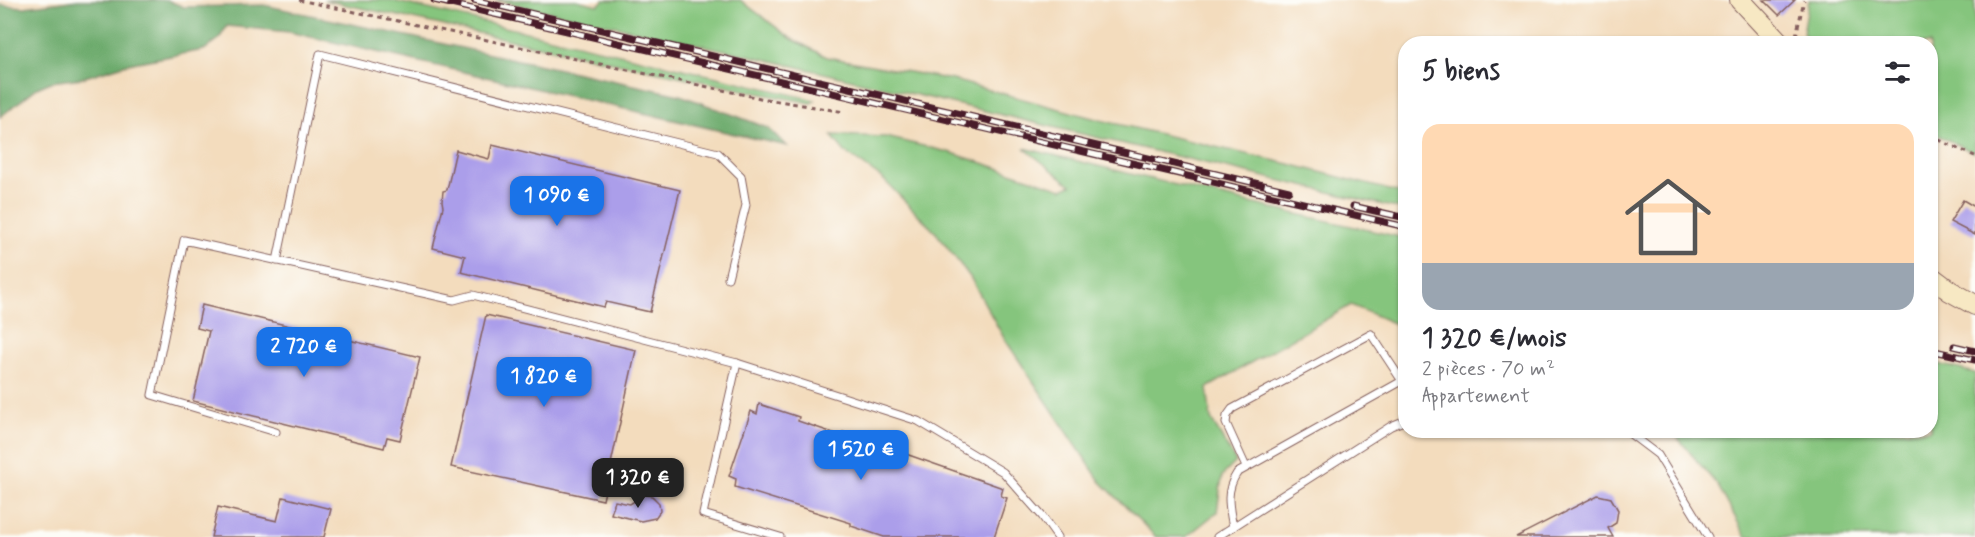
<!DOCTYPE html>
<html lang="fr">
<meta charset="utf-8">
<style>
body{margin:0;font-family:Mynerve,sans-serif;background:#f2f2f3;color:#2b2b33;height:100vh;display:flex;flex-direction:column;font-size:22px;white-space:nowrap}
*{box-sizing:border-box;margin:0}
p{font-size:20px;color:#7c7c81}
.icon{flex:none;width:33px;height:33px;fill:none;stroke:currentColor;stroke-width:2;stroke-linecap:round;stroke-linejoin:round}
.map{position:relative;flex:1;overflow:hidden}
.panel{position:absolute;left:1398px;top:36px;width:540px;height:402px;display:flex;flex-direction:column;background:#fff;border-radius:24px;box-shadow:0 2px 4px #0004}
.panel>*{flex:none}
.price{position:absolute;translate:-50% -51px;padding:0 14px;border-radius:12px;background:#1a73e8;color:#fff;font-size:20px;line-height:39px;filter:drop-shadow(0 2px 3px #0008)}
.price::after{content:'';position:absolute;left:50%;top:36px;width:18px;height:14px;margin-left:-9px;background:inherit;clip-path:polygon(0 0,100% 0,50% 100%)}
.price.on{background:#222;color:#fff}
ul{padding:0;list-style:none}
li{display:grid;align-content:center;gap:12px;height:318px;padding:0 24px}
li span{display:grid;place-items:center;height:186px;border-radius:18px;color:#555}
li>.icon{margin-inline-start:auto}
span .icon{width:108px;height:108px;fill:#fffc;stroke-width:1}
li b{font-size:26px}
h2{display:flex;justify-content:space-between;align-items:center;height:72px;padding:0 24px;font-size:26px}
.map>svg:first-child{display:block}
.green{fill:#85c57d;stroke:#687254;stroke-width:1.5}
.forest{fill:#6caa6c;stroke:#5b644c;stroke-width:1.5}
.building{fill:#ab9eea}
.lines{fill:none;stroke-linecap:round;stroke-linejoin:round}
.lane-casing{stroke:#85615e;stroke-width:9}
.secondary-casing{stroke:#85615e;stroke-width:22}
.path{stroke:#85615e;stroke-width:3;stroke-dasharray:4.5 4.5;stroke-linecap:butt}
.lane{stroke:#fff;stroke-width:7}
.secondary{stroke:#f7e8c3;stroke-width:20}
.rail-casing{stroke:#4a1f2b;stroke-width:7}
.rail{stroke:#fdfcf7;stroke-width:4.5;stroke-dasharray:14;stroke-linecap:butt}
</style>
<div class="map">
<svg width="1975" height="537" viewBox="0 0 1975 537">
<rect width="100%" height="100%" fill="#fdfcf7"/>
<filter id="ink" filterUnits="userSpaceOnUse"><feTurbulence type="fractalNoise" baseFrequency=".0167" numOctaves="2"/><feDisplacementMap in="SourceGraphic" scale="12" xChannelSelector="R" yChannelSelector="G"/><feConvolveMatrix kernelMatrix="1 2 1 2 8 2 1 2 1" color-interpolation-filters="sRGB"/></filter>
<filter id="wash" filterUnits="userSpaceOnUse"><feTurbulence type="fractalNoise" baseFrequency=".008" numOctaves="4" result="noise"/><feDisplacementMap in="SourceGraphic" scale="24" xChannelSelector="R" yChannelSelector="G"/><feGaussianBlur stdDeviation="1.35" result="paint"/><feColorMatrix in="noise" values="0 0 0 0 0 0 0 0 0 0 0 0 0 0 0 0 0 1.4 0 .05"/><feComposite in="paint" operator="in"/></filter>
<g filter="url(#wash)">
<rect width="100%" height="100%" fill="#f3dcbd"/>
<g class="green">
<polygon points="324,0 390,0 815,100 811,103 757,93"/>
<polygon points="495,0 576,0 598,5 604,0 740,0 792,39 827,57 953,80 1100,120 1289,164 1405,194 1405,210 747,55"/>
<polygon points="1809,0 1975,0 1975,153 1931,132 1930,44 1811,43 1803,33"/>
<polygon points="831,135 886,137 952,153 1062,189 1071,185 1024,148 1283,211 1405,238 1405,328 1351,305 1207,388 1211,419 1236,462 1222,476 1217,512 1186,537 1156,537 1100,481 1004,338 970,277 937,234 883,179 845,152"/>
<polygon points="1931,362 1975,373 1975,537 1746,537 1718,486 1672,431 1930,430"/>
</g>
<polygon class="forest" points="78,0 167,0 184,7 264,5 680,95 768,128 787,146 289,32 227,26 219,39 204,50 127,64 82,78 51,82 37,88 0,117 0,5 24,7"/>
<g id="blocks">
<g class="building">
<polygon points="1764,0 1795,0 1779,15"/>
<polygon points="492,145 680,190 650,312 606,302 604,307 461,272 465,256 433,248 443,207 442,201 443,191 447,190 456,150 489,159"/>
<polygon points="1963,200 1975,207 1975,235 1950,222"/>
<polygon points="202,305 420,357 400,440 387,437 384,448 193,401 209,331 197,328"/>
<polygon points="486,315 636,350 603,500 451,467"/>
<polygon points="759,404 799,417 798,421 842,436 843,432 1003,488 1001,496 1007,498 994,537 884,537 851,526 851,523 735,487 736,479 729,476 751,411 757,414"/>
<polygon points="644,495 652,496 659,503 660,511 655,518 641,521 611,514 615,501 630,504"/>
<polygon points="1598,495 1611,498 1618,510 1616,523 1608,528 1613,537 1516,537"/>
<polygon points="283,497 331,509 324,537 211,537 218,507 277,521"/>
</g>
</g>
</g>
<g filter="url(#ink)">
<use href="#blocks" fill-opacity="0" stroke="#85615e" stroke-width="1.5"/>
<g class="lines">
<g class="lane-casing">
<g id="lane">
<polyline points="277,261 320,54 718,153 741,176 746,205 728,278"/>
<polyline points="737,363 703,514 780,537"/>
<polyline points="1625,430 1658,455 1708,537"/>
<polyline points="276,432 152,395 184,240 454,300 473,295 737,363 918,421 1003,472 1042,516 1057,537"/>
<path d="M1233 527C1229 507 1225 491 1237 473L1402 381 1371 334 1232 409 1227 416 1226 423 1246 467"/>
<polyline points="1217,537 1391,426 1406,420"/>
</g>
</g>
<g class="secondary-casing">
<g id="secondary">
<polyline points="1740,0 1781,44"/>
<polyline points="1930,276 1950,291 1975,305"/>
</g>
</g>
<g class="path">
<polyline points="299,0 760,98 845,112"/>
<polyline points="1796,36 1804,0"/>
<polyline points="1798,36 1804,44"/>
<polyline points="1930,136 1975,156"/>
</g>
<use href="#lane" class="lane"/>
<use href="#secondary" class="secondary"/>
<g class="rail-casing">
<g id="rail">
<polyline points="434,0 1406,227"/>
<polyline points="474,0 1289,191"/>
<polyline points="1353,206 1406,218"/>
<polyline points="1954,346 1975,351"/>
<polyline points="1930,350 1975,360"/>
</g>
</g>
<use href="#rail" class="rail"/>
</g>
</g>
</svg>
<b class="price" style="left:557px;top:227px">1 090 €</b>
<b class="price" style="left:304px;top:378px">2 720 €</b>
<b class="price" style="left:544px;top:408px">1 820 €</b>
<b class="price" style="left:861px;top:481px">1 520 €</b>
<b class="price on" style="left:638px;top:509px">1 320 €</b>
<section class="panel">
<h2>5 biens<svg class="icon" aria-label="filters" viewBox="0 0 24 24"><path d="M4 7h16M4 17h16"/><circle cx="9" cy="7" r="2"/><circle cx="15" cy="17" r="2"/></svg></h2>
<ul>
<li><span style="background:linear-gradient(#ffd9b3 75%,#9aa5b1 0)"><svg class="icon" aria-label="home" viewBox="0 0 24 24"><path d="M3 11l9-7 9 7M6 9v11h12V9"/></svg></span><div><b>1 320 €/mois</b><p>2 pièces · 70 m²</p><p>Appartement</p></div></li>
</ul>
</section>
</div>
